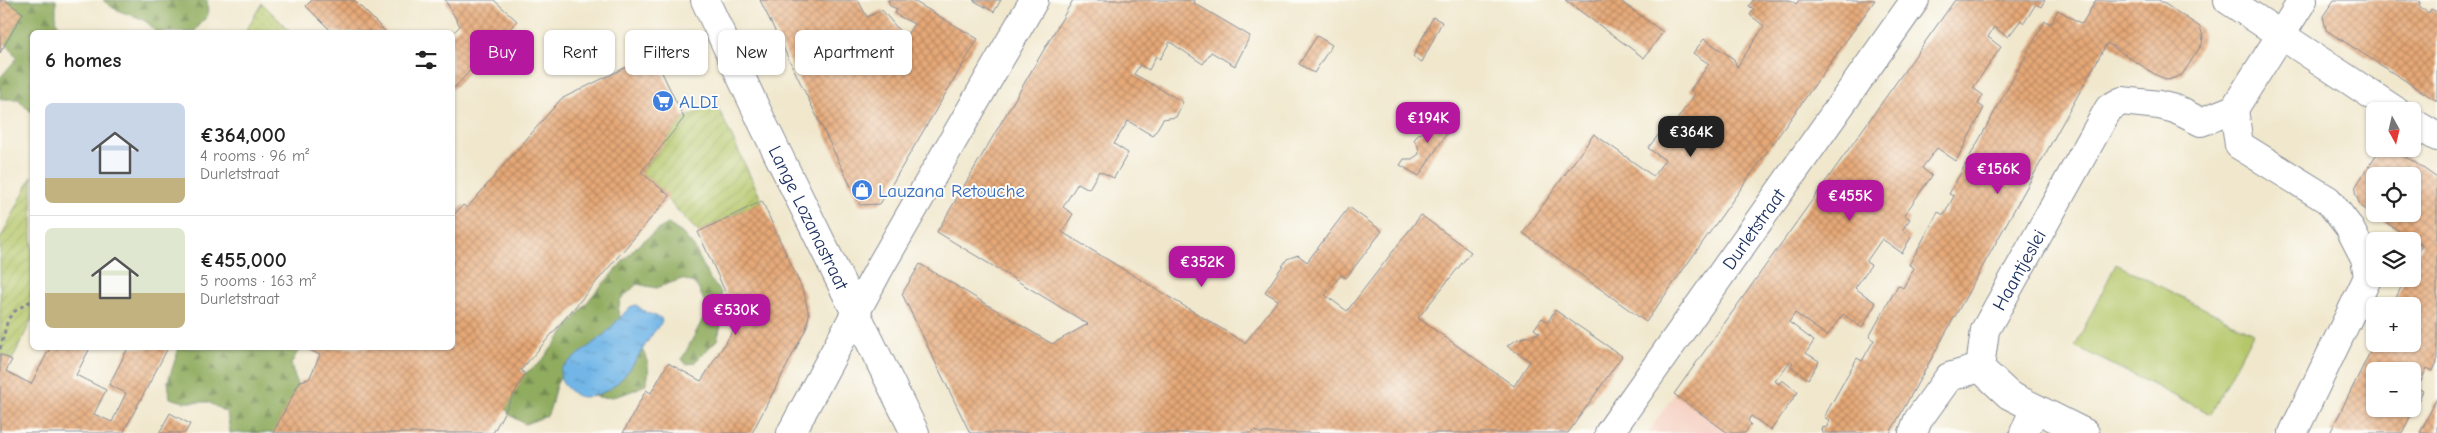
<!DOCTYPE html>
<meta charset="utf-8">
<style>
body{margin:0;font-family:"Comic Neue",sans-serif;background:#f2f2f2;color:#222;height:100vh;display:flex;flex-direction:column;font-size:19px;white-space:nowrap}
*{box-sizing:border-box;margin:0}
p{font-size:16px;color:#767676}
.icon{flex:none;width:28px;height:28px;fill:none;stroke:currentColor;stroke-width:2;stroke-linecap:round;stroke-linejoin:round}
.map{position:relative;flex:1;overflow:hidden}
.drawer{position:absolute;left:30px;top:30px;width:425px;height:320px;display:flex;flex-direction:column;background:#fff;border-radius:8px;box-shadow:0 1px 4px #0004}
.drawer>*{flex:none}
.banner{position:absolute;left:470px;top:30px;width:475px;height:45px;display:flex;gap:10px}
.needle{width:32px;rotate:172deg}
.fabs{position:absolute;left:2366px;top:102px;display:grid;gap:10px}
.fabs a{display:grid;place-items:center;width:55px;height:55px;border-radius:8px;background:#fff;box-shadow:0 1px 4px #0004;font-size:25px}
.price{position:absolute;translate:-50% -42px;padding:0 11px;border-radius:10px;background:#b5179e;color:#fff;font-size:16px;line-height:32px;filter:drop-shadow(0 1px 2px #0008)}
.price::after{content:'';position:absolute;left:50%;top:30px;width:15px;height:11px;margin-left:-8px;background:inherit;clip-path:polygon(0 0,100% 0,50% 100%)}
.price.selected{background:#222;color:#fff}
ul{padding:0;list-style:none}
li{display:flex;align-items:center;gap:15px;height:125px;padding:0 15px}
li+li{border-top:1px solid #e0e0e0}
li span{display:grid;place-items:center;flex:none;width:140px;height:100px;border-radius:8px;color:#555}
li>.icon{margin-inline-start:auto}
span .icon{width:60px;height:60px;fill:#fffc;stroke-width:1}
li b{font-size:21px}
h2{display:flex;justify-content:space-between;align-items:center;height:60px;padding:0 15px;font-size:21px}
.pill{padding:0 18px;border-radius:8px;background:#fff;box-shadow:0 1px 4px #0004;font-size:18px;line-height:45px}
.pill.selected{background:#b5179e;color:#fff}
.map>svg:first-child{display:block}
.built{fill:#f6d2c4}
.grass{fill:url(#grass-dots);stroke:#687b64}
.forest{fill:url(#forest-firs);stroke:#566e5e}
.garden{fill:url(#garden-furrows);stroke:#687b64}
.pitch{fill:#b5c76b;stroke:#687b64}
.water{fill:url(#water-ripples);stroke:#4672a2}
.building{fill:url(#building-cross-hatch);fill-rule:evenodd}
.lines{fill:none;stroke-linecap:round;stroke-linejoin:round}
.minor-casing{stroke:#868b95;stroke-width:30}
.path{stroke:#868b95;stroke-width:3;stroke-dasharray:4 4;stroke-linecap:butt}
.minor{stroke:#fff;stroke-width:28}
.labels{text-anchor:middle;stroke-width:4;stroke-linejoin:round;paint-order:stroke}
.shop-label{font-size:19px;fill:#366cbe;stroke:#fdfcf7;text-anchor:start}
.street-label{font-size:19px;fill:#1b2f5e;stroke:#fdfcf7}
</style>
<div class="map">
<svg width="2437" height="433" viewBox="0 0 2437 433">
<defs>
<pattern id="grass-dots" width="8" height="8" patternUnits="userSpaceOnUse" patternTransform="scale(1.25)"><rect width="8" height="8" fill="#b5c76b"/><path d="M2 2h.1M6 6h.1" fill="none" stroke="#9bab5f" stroke-width="1.8" stroke-linecap="round"/></pattern>
<pattern id="forest-firs" width="22" height="20" patternUnits="userSpaceOnUse" patternTransform="scale(1.25)"><rect width="22" height="20" fill="#90ac5f"/><path d="M5 1l3.5 6h-7zM16 11l3.5 6h-7z" fill="#758c52"/></pattern>
<pattern id="garden-furrows" width="10" height="10" patternUnits="userSpaceOnUse" patternTransform="scale(1.25)"><rect width="10" height="10" fill="#b5c76b"/><path d="M-1 1l2-2M0 10L10 0M9 11l2-2" fill="none" stroke="#9bab5f"/></pattern>
<pattern id="water-ripples" width="26" height="14" patternUnits="userSpaceOnUse" patternTransform="scale(1.25)"><rect width="26" height="14" fill="#71b6e7"/><path d="M2 4q2-2 4 0t4 0M15 11q2-2 4 0t4 0" fill="none" stroke="#5c94be"/></pattern>
<pattern id="building-cross-hatch" width="8" height="8" patternUnits="userSpaceOnUse" patternTransform="scale(1.25)"><rect width="8" height="8" fill="#e6a876"/><path d="M0 0l8 8M0 8l8-8" fill="none" stroke="#ba8964"/></pattern>
</defs>
<rect width="100%" height="100%" fill="#fdfcf7"/>
<filter id="ink" filterUnits="userSpaceOnUse"><feTurbulence type="fractalNoise" baseFrequency=".02" numOctaves="2"/><feDisplacementMap in="SourceGraphic" scale="10" xChannelSelector="R" yChannelSelector="G"/><feConvolveMatrix kernelMatrix="1 2 1 2 8 2 1 2 1" color-interpolation-filters="sRGB"/></filter>
<filter id="wash" filterUnits="userSpaceOnUse"><feTurbulence type="fractalNoise" baseFrequency=".0096" numOctaves="4" result="noise"/><feDisplacementMap in="SourceGraphic" scale="20" xChannelSelector="R" yChannelSelector="G"/><feGaussianBlur stdDeviation="1.12" result="paint"/><feColorMatrix in="noise" values="0 0 0 0 0 0 0 0 0 0 0 0 0 0 0 0 0 1.4 0 .05"/><feComposite in="paint" operator="in"/></filter>
<g filter="url(#wash)">
<rect width="100%" height="100%" fill="#f0e7cc"/>
<polygon class="built" points="1674,394 1728,433 1648,433"/>
<polygon class="grass" points="262,3 291,32 245,32"/>
<g class="forest">
<polygon points="0,0 56,0 56,21 63,32 32,32 32,113 18,99 0,99 0,78 17,58 0,35"/>
<path d="M103 0H207L208 15 194 32H155C148 17 130 16 117 10 112 8 107 3 103 0Z"/>
<path d="M668 224 682 233 694 247 710 279 721 292 724 315 717 340 694 363 686 364 682 359 706 313 705 303 699 290 694 283 682 279 656 288 637 284 620 300 618 313C631 335 658 360 645 385 628 393 606 403 588 394 579 390 570 381 562 376 552 386 555 401 547 416L525 424 510 415 503 404 517 379 540 363 593 295 636 247 656 231Z"/>
<polygon points="179,348 303,348 297,353 291,364 300,395 300,433 230,433 227,413 208,402 184,402 170,398 168,381"/>
</g>
<g class="garden">
<polygon points="716,103 762,201 698,232 641,172 684,118"/>
<polygon points="32,176 32,319 12,360 0,354 0,240"/>
</g>
<polygon class="pitch" points="2116,264 2253,333 2211,414 2075,346"/>
<path class="water" d="M636 305 647 313 661 318 662 322C639 347 629 388 592 396 581 398 576 397 568 389 561 382 559 378 561 368L605 334 630 307Z"/>
<g id="blocks">
<g class="building">
<polygon points="0,0 5,0 23,13 0,53"/>
<polygon points="312,0 354,0 386,32 332,32 306,6"/>
<polygon points="445,0 494,0 517,21 452,90 452,34 460,26"/>
<polygon points="760,0 858,0 867,17 882,10 902,34 906,36 914,24 895,14 897,9 890,6 888,0 912,0 978,39 880,204 860,205"/>
<polygon points="973,0 1001,0 994,12"/>
<polygon points="1073,0 1195,0 1194,3 1250,36 1235,66 1211,52 1203,64 1170,42 1160,59 1156,56 1149,70 1140,65 1134,74 1183,102 1176,117 1163,119 1153,136 1128,121 1114,144 1128,153 1114,178 1099,171 1089,189 1078,183 1063,207 1073,214 1062,232 1245,343 1278,300 1265,292 1287,259 1298,255 1307,262 1349,207 1382,231 1346,278 1341,275 1325,295 1347,311 1421,215 1471,252 1418,318 1514,386 1530,361 1507,346 1518,339 1540,333 1534,329 1542,318 1548,322 1555,310 1622,356 1568,433 1259,433 1255,430 1252,433 970,433 902,294 920,264 1052,344 1088,324 937,232"/>
<polygon points="1565,0 1619,0 1663,32 1644,58"/>
<polygon points="1753,0 1790,0 1796,4 1799,0 1875,0 1646,322 1523,233 1594,134 1653,176 1665,160 1648,148 1660,133 1665,136 1676,121 1695,94 1690,90 1709,64 1693,53 1704,39 1734,59 1737,67 1764,26 1750,15 1754,9 1749,6"/>
<polygon points="1955,0 2045,0 2041,7 2036,4 2024,23 2021,20 2008,37 1994,27 1988,37 2001,47 1973,88 1983,95 1978,104 1984,108 1956,161 1937,148 1922,168 1932,176 1904,215 1910,219 1902,230 1911,237 1902,253 1882,239 1866,262 1871,265 1855,288 1876,303 1862,328 1843,314 1827,336 1795,313 1789,322 1814,341 1806,353 1819,361 1808,379 1791,366 1793,363 1790,361 1783,371 1775,381 1779,384 1782,380 1798,392 1771,430 1751,416 1748,421 1751,424 1745,433 1728,433 1674,394"/>
<polygon points="2096,0 2159,0 2200,27 2203,36 2202,44 2182,75 2168,80 2156,75 2107,43 1890,433 1822,433 1821,428 1827,427 1829,420 1824,417 1857,358 1862,361 1874,340 1869,337 1898,285 1903,288 1914,268 1909,265 1938,212 1944,215 1954,196 1949,194 2045,21 2051,24 2058,10 2082,24"/>
<polygon points="2334,0 2417,0 2421,2 2419,5 2421,8 2429,13 2431,9 2437,12 2437,101 2326,30 2323,16"/>
<polygon points="1433,17 1442,22 1422,62 1413,57"/>
<polygon points="1317,36 1332,45 1314,73 1299,64"/>
<polygon points="653,54 684,118 641,172 670,196 521,370 525,374 493,433 273,433 300,381 309,379 320,355 305,348 452,348 452,217 463,205 467,208 561,99"/>
<polygon points="1435,113 1452,125 1419,176 1400,165 1404,159 1412,159 1419,154 1418,146 1414,140 1419,133 1421,134"/>
<path d="M2389 149 2413 161 2437 178V362L2433 371 2427 368 2418 388 2423 391 2402 433H2330L2374 344H2412V306H2392L2405 279H2412V266L2422 245 2361 207 2355 193 2356 186 2376 155ZM2375 176H2412V214H2375ZM2375 371H2412V409H2375Z"/>
<polygon points="762,201 804,293 809,315 806,329 752,433 623,433 646,390 651,393 668,363 701,381 737,325 739,322 698,232"/>
<polygon points="50,348 90,348 76,375 106,390 94,414 112,422 126,393 109,385 128,348 168,348 123,433 0,433 0,354 12,360 6,371 31,384"/>
<polygon points="2437,398 2437,433 2420,433"/>
<polygon points="170,413 190,424 185,433 159,433"/>
</g>
</g>
</g>
<g filter="url(#ink)">
<use href="#blocks" fill-opacity="0" stroke="#868b95" stroke-width="1"/>
<g class="lines">
<g class="minor-casing">
<g id="minor">
<path id="s1" d="M705 0 764 126 915 433"/>
<polyline points="2228,0 2396,111"/>
<polyline points="2234,109 2239,145 2328,200 2349,227 2365,258 2368,277 2293,433"/>
<polyline points="2412,122 2437,137"/>
<polyline points="791,433 880,267 1034,0"/>
<path id="s2" d="M1609 433 1915 0"/>
<polyline points="1913,433 1918,420 1949,377 1980,368"/>
<polyline points="2024,433 2035,408"/>
<path id="s3" d="M2085 433 2009 395 1980 368 1985 330 2109 108 2122 101 2159 105 2175 109 2201 122 2234 109 2303 0"/>
</g>
</g>
<polyline class="path" points="0,349 8,319 15,311 32,300"/>
<use href="#minor" class="minor"/>
</g>
</g>
<defs>
<g id="supermarket-disc" transform="scale(1.125)"><circle r="9.5" fill="#3f7fe0" stroke="#fdfcf7"/><path d="M-6-5.5h2.5l.6 2H6L4.5 2H-2.5L-4.4-4H-6ZM-1.5 3.2a1.3 1.3 0 1 0 .1 0ZM3 3.2a1.3 1.3 0 1 0 .1 0Z" fill="#fff"/></g>
<g id="shop-disc" transform="scale(1.125)"><circle r="9.5" fill="#3f7fe0" stroke="#fdfcf7"/><path d="M-5-2.5h2.3a2.7 3.5 0 0 1 5.4 0H5L5.5 6h-11ZM-1.5-2.5h3a1.5 2.3 0 0 0-3 0Z" fill="#fff"/></g>
</defs>
<g fill-rule="evenodd">
<use href="#supermarket-disc" x="663" y="101"/>
<use href="#shop-disc" x="862" y="190"/>
</g>
<g class="labels">
<g class="shop-label">
<text x="679" y="108">ALDI</text>
<text x="878" y="197">Lauzana Retouche</text>
</g>
<g class="street-label">
<text dy="7" stroke="none"><textPath href="#s1" startOffset="241">Lange Lozanastraat</textPath></text>
<text dy="7" stroke="none"><textPath href="#s2" startOffset="250">Durletstraat</textPath></text>
<text dy="7" stroke="none"><textPath href="#s3" startOffset="232">Haantjeslei</textPath></text>
</g>
</g>
</svg>
<div class="fabs">
<a><svg class="needle" viewBox="-14 -14 28 28"><path d="M0-13l5 13h-10z" fill="#e53935"/><path d="M0 13l5-13h-10z" fill="#767676"/></svg></a>
<a><svg class="icon" aria-label="locate" viewBox="0 0 24 24"><circle cx="12" cy="12" r="6"/><path d="M12 2v4M12 18v4M2 12h4M18 12h4"/></svg></a>
<a><svg class="icon" aria-label="layers" viewBox="0 0 24 24"><path d="M12 4l9 5-9 5-9-5zM3 14l9 5 9-5"/></svg></a>
<a>+</a>
<a>−</a>
</div>
<b class="price" style="left:1428px;top:144px">€194K</b>
<b class="price selected" style="left:1691px;top:158px">€364K</b>
<b class="price" style="left:1998px;top:195px">€156K</b>
<b class="price" style="left:1850px;top:222px">€455K</b>
<b class="price" style="left:1202px;top:288px">€352K</b>
<b class="price" style="left:736px;top:336px">€530K</b>
<div class="banner">
<a class="pill selected">Buy</a>
<a class="pill">Rent</a>
<a class="pill">Filters</a>
<a class="pill">New</a>
<a class="pill">Apartment</a>
</div>
<section class="drawer">
<h2>6 homes<svg class="icon" aria-label="filters" viewBox="0 0 24 24"><path d="M4 7h16M4 17h16"/><circle cx="9" cy="7" r="2"/><circle cx="15" cy="17" r="2"/></svg></h2>
<ul>
<li><span style="background:linear-gradient(#c9d6e8 75%,#c2b280 0)"><svg class="icon" aria-label="home" viewBox="0 0 24 24"><path d="M3 11l9-7 9 7M6 9v11h12V9"/></svg></span><div><b>€364,000</b><p>4 rooms · 96 m²</p><p>Durletstraat</p></div></li>
<li><span style="background:linear-gradient(#dfe7d0 65%,#c2b280 0)"><svg class="icon" aria-label="home" viewBox="0 0 24 24"><path d="M3 11l9-7 9 7M6 9v11h12V9"/></svg></span><div><b>€455,000</b><p>5 rooms · 163 m²</p><p>Durletstraat</p></div></li>
</ul>
</section>
</div>
